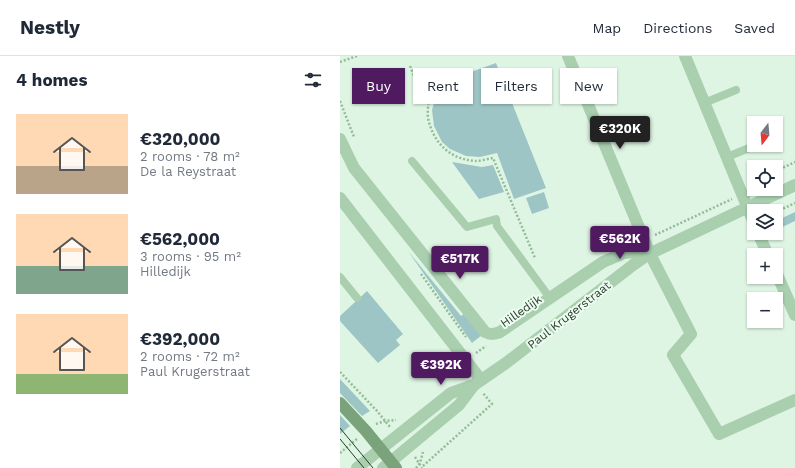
<!DOCTYPE html>
<meta charset="utf-8">
<style>
body{margin:0;font-family:"Work Sans",sans-serif;background:#f2f2f3;color:#1f2937;height:100vh;display:flex;flex-direction:column;font-size:15px;white-space:nowrap}
*{box-sizing:border-box;margin:0}
p{font-size:13px;color:#747a83}
.icon{flex:none;width:22px;height:22px;fill:none;stroke:currentColor;stroke-width:2;stroke-linecap:round;stroke-linejoin:round}
.map{position:relative;flex:1;overflow:hidden}
.side{display:flex;flex-direction:column;background:#fff;width:340px}
.side>*{flex:none}
.guide{position:absolute;left:12px;top:12px;width:380px;height:36px;display:flex;gap:8px}
.needle{width:26px;rotate:196deg}
.tools{position:absolute;left:407px;top:60px;display:grid;gap:8px}
.tools a{display:grid;place-items:center;width:36px;height:36px;border-radius:0px;background:#fff;box-shadow:0 1px 3px #0004;font-size:20px}
.price{position:absolute;translate:-50% -34px;padding:0 9px;border-radius:4px;background:#501a61;color:#fff;font-size:13px;line-height:26px;filter:drop-shadow(0 1px 2px #0008)}
.price::after{content:'';position:absolute;left:50%;top:24px;width:12px;height:9px;margin-left:-6px;background:inherit;clip-path:polygon(0 0,100% 0,50% 100%)}
.price.on{background:#222;color:#fff}
ul{padding:0;list-style:none}
li{display:flex;align-items:center;gap:12px;height:100px;padding:0 16px}
li span{display:grid;place-items:center;flex:none;width:112px;height:80px;border-radius:0px;color:#555}
li>.icon{margin-inline-start:auto}
span .icon{width:48px;height:48px;fill:#fffc;stroke-width:1}
li b{font-size:17px}
h2{display:flex;justify-content:space-between;align-items:center;height:48px;padding:0 16px;font-size:17px}
.pill{padding:0 14px;border-radius:0px;background:#fff;box-shadow:0 1px 3px #0004;font-size:14px;line-height:36px}
.pill.on{background:#501a61;color:#fff}
header{display:flex;align-items:center;gap:24px;box-sizing:border-box;height:56px;padding:0 20px;background:#fff;border-bottom:1px solid #e0e1e3}
header strong{font-size:19px}
nav{display:flex;gap:22px;margin-inline-start:auto;font-size:14px}
main{display:flex;flex:1;min-height:0}
.map>svg:first-child{display:block}
.green{fill:#9dc5c6}
.lines{fill:none;stroke-linecap:round;stroke-linejoin:round}
.path{stroke:#93bb98;stroke-width:2.5;stroke-dasharray:2 2;stroke-linecap:butt}
.lane{stroke:#a9cfaf;stroke-width:8}
.street{stroke:#a9cfaf;stroke-width:12}
.secondary{stroke:#7aa37c;stroke-width:12}
.tram{stroke:#293b2a;stroke-width:1}
.labels{text-anchor:middle;stroke-width:4;stroke-linejoin:round;paint-order:stroke}
.street-label{font-size:12px;fill:#293b2a;stroke:#ecfcf0}
</style>
<header>
<strong>Nestly</strong>
<nav><a>Map</a><a>Directions</a><a>Saved</a></nav>
</header>
<main>
<section class="side">
<h2>4 homes<svg class="icon" aria-label="filters" viewBox="0 0 24 24"><path d="M4 7h16M4 17h16"/><circle cx="9" cy="7" r="2"/><circle cx="15" cy="17" r="2"/></svg></h2>
<ul>
<li><span style="background:linear-gradient(#ffd9b3 65%,#b9a48a 0)"><svg class="icon" aria-label="home" viewBox="0 0 24 24"><path d="M3 11l9-7 9 7M6 9v11h12V9"/></svg></span><div><b>€320,000</b><p>2 rooms · 78 m²</p><p>De la Reystraat</p></div></li>
<li><span style="background:linear-gradient(#ffd9b3 65%,#7fa58c 0)"><svg class="icon" aria-label="home" viewBox="0 0 24 24"><path d="M3 11l9-7 9 7M6 9v11h12V9"/></svg></span><div><b>€562,000</b><p>3 rooms · 95 m²</p><p>Hilledijk</p></div></li>
<li><span style="background:linear-gradient(#ffd9b3 75%,#8fb573 0)"><svg class="icon" aria-label="home" viewBox="0 0 24 24"><path d="M3 11l9-7 9 7M6 9v11h12V9"/></svg></span><div><b>€392,000</b><p>2 rooms · 72 m²</p><p>Paul Krugerstraat</p></div></li>
</ul>
</section>
<div class="map">
<svg width="455" height="412" viewBox="0 0 455 412">
<rect width="100%" height="100%" fill="#dff5e4"/>
<g class="green">
<polygon points="156,7 206,132 174,143 157,97 140,101 126,100 110,93 102,86 94,70 92,54 98,33 106,25"/>
<polygon points="112,106 142,111 153,109 164,136 139,143"/>
<polygon points="204,136 209,152 192,158 186,142"/>
<polygon points="455,156 455,165 436,174 436,165"/>
<polygon points="68,195 121,260 125,257 142,279 132,287"/>
<polygon points="27,235 63,278 56,284 60,289 38,307 0,265 0,260"/>
<polygon points="0,323 30,355 22,360 0,337"/>
<polygon points="0,359 10,370 0,378"/>
</g>
<g class="lines">
<g class="path">
<polyline points="0,6 17,0"/>
<path d="M70 10 80 35 89 40C89 47 87 55 88 62 93 86 109 103 135 105 140 105 147 103 153 102L195 202"/>
<polyline points="0,45 14,81"/>
<polyline points="436,115 455,106"/>
<polyline points="436,156 455,147"/>
<polyline points="315,179 392,143"/>
<polyline points="81,218 126,281"/>
<polyline points="136,297 146,290"/>
<polyline points="0,316 37,355 50,371"/>
<polyline points="36,368 45,365 56,364"/>
<polyline points="0,397 18,382"/>
<polyline points="75,401 82,412"/>
<polyline points="83,410 152,348 143,337"/>
<polyline points="76,412 80,407 83,396"/>
</g>
<g class="lane">
<polyline points="364,47 396,34"/>
<polyline points="387,101 414,90"/>
<polyline points="72,105 127,171 156,163 157,170 210,242"/>
<polyline points="0,221 17,242"/>
</g>
<g class="street">
<polyline points="228,0 310,198 351,278 333,299 379,378 455,344"/>
<polyline points="345,0 414,167"/>
<path d="M0 83 14 112 145 276C151 279 154 278 160 276L263 206 284 197 297 196 310 198"/>
<polyline points="0,142 141,324"/>
<polyline points="418,177 428,199"/>
<polyline points="436,216 455,259"/>
<polyline points="17,412 111,337 134,329 166,307 293,209 307,199 455,129"/>
<polyline points="43,412 119,349 134,329"/>
</g>
<polyline class="secondary" points="0,347 26,375 56,412"/>
<g class="tram">
<polyline points="0,372 33,412"/>
<polyline points="0,383 24,412"/>
</g>
</g>
<g class="labels">
<g class="street-label">
<text transform="translate(181 255) rotate(-35)" y="4">Hilledijk</text>
<text transform="translate(229 259) rotate(-38)" y="4">Paul Krugerstraat</text>
</g>
</g>
</svg>
<div class="tools">
<a><svg class="needle" viewBox="-14 -14 28 28"><path d="M0-13l5 13h-10z" fill="#e53935"/><path d="M0 13l5-13h-10z" fill="#747a83"/></svg></a>
<a><svg class="icon" aria-label="locate" viewBox="0 0 24 24"><circle cx="12" cy="12" r="6"/><path d="M12 2v4M12 18v4M2 12h4M18 12h4"/></svg></a>
<a><svg class="icon" aria-label="layers" viewBox="0 0 24 24"><path d="M12 4l9 5-9 5-9-5zM3 14l9 5 9-5"/></svg></a>
<a>+</a>
<a>−</a>
</div>
<b class="price on" style="left:280px;top:94px">€320K</b>
<b class="price" style="left:280px;top:204px">€562K</b>
<b class="price" style="left:120px;top:224px">€517K</b>
<b class="price" style="left:101px;top:330px">€392K</b>
<div class="guide">
<a class="pill on">Buy</a>
<a class="pill">Rent</a>
<a class="pill">Filters</a>
<a class="pill">New</a>
</div>
</div>
</main>
